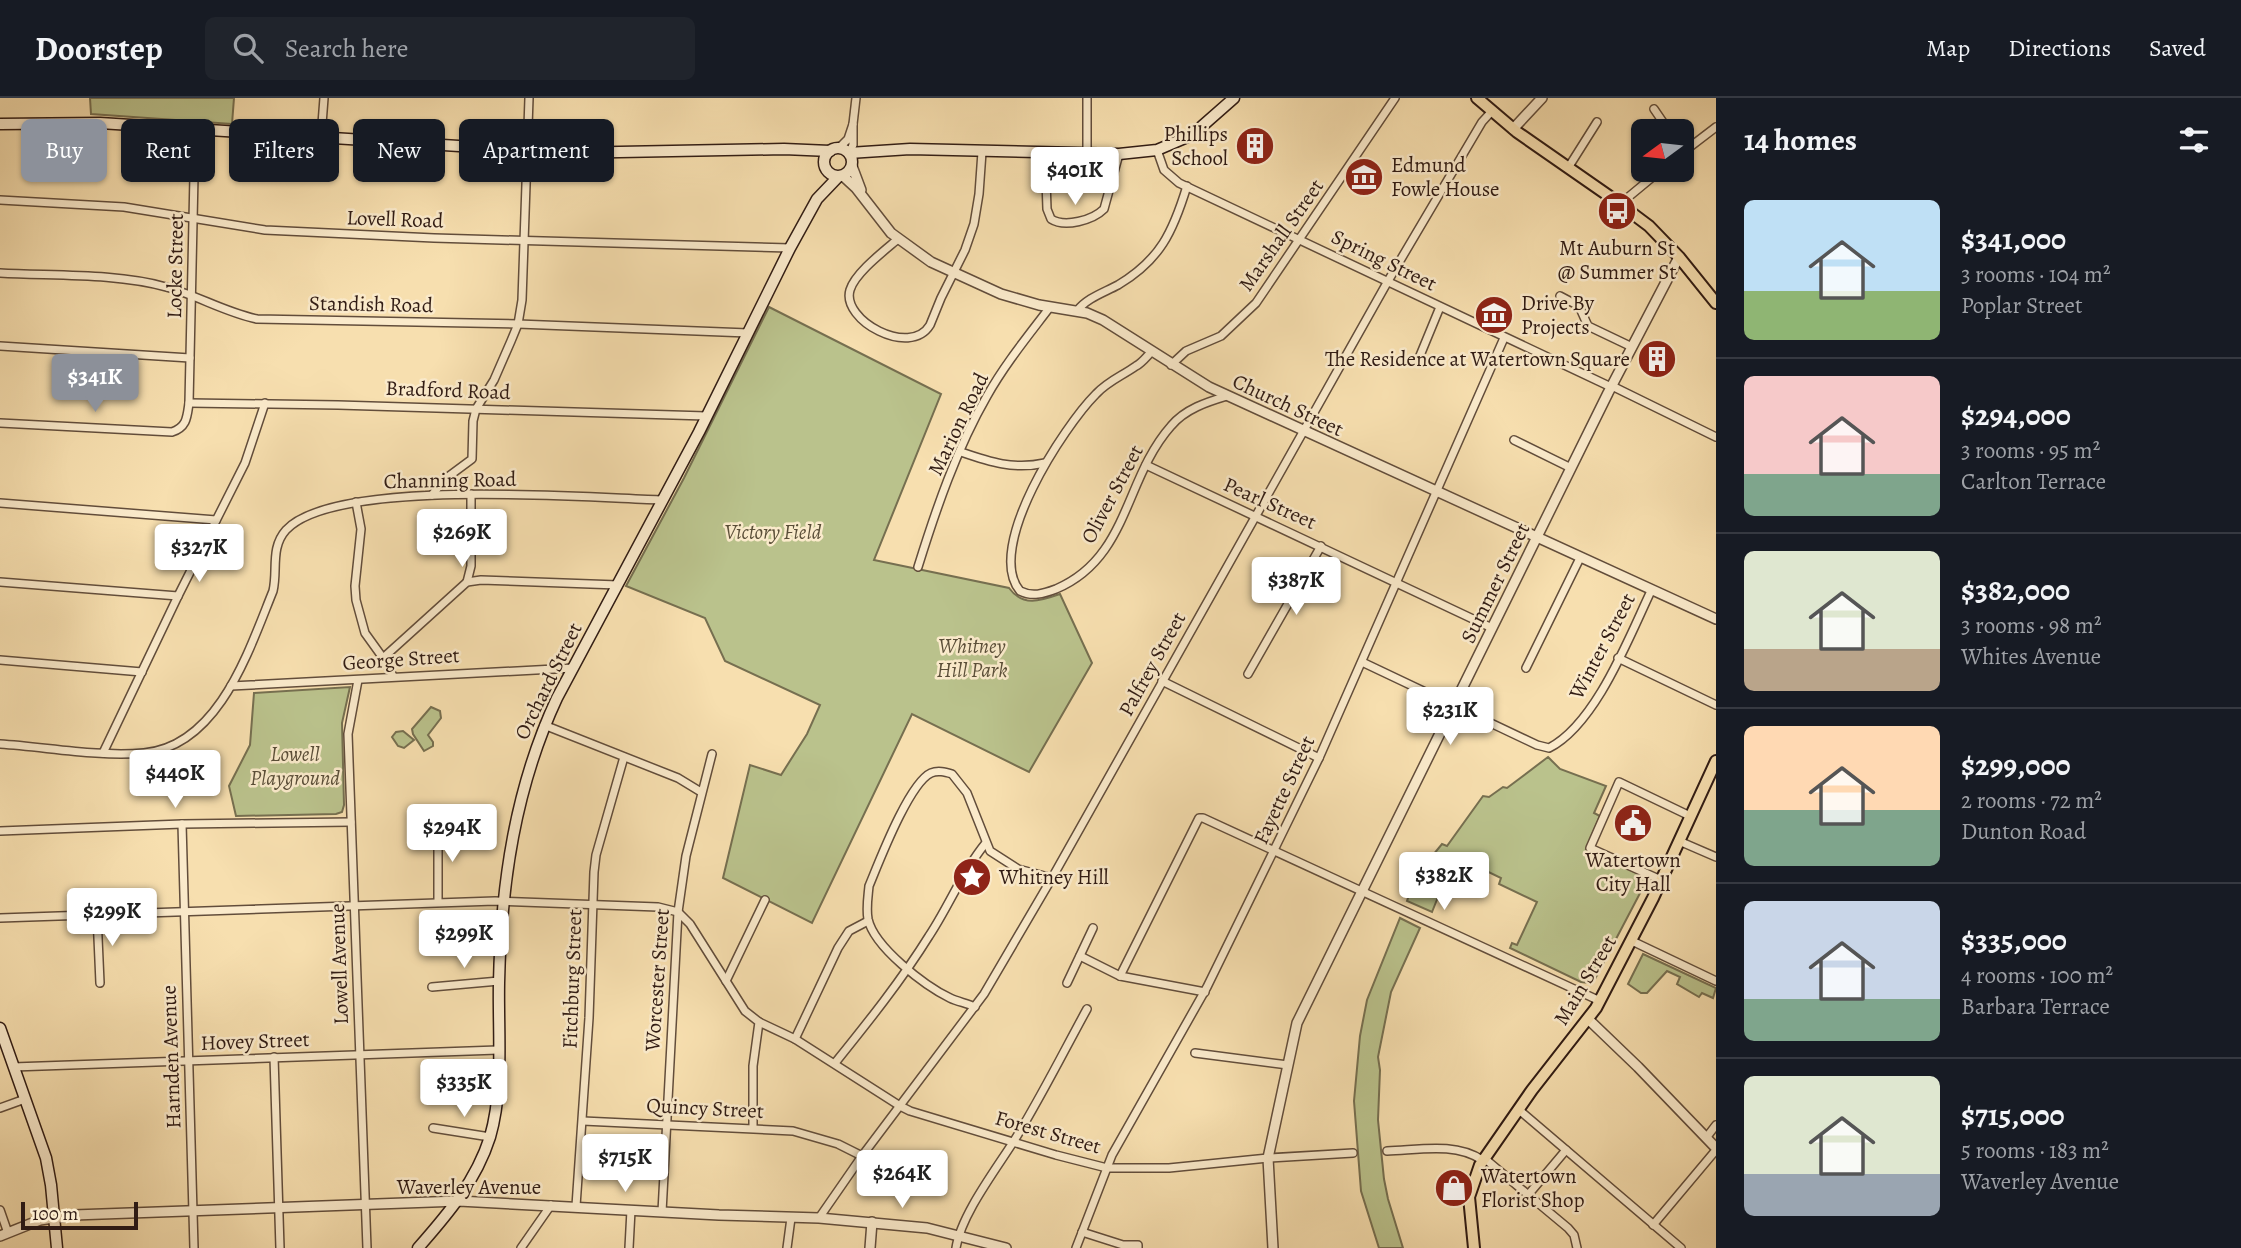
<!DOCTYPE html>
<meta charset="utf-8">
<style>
body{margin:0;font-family:Alegreya,serif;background:#20242c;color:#f1f3f6;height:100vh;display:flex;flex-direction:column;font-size:26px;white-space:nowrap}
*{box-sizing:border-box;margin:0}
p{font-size:23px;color:#9ea1a6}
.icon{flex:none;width:38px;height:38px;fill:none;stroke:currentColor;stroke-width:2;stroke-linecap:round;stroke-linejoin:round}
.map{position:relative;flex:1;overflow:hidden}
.panel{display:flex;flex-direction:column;background:#171b24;width:525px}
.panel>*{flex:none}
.top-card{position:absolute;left:21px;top:21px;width:665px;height:63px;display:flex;gap:14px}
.needle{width:46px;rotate:255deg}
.buttons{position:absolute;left:1631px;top:21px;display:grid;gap:14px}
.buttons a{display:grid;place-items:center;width:63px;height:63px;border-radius:10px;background:#171b24;box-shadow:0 2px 5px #0004;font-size:35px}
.scale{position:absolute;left:21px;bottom:18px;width:117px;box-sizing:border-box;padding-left:7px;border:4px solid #311c14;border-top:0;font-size:19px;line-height:24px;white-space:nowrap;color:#311c14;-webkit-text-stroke:5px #faeacb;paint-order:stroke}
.price{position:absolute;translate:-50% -60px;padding:0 16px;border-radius:7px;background:#fff;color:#222;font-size:23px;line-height:46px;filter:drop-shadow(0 2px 4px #0008)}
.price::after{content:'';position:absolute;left:50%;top:42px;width:21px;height:16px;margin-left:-10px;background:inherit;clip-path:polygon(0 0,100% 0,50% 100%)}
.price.on{background:#8c9099;color:#fff}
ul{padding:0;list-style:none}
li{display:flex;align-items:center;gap:21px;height:175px;padding:0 28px}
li+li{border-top:2px solid #363941}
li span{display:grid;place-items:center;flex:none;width:196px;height:140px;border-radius:10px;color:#555}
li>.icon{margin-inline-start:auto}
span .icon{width:84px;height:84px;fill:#fffc;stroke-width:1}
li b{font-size:30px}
h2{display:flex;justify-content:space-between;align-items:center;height:84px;padding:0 28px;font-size:30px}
.chip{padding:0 24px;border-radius:10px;background:#171b24;box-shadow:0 2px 5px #0004;font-size:24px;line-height:63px}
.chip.on{background:#8c9099;color:#fff}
header{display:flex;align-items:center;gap:42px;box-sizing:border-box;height:98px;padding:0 35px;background:#171b24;border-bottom:2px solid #363941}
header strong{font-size:33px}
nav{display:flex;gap:38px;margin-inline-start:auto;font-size:24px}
.search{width:490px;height:63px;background:#20242c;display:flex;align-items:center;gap:18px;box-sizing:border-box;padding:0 24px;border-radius:10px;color:#9ea1a6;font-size:26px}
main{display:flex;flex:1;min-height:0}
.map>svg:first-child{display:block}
.green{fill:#bac28c;stroke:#766f50;stroke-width:2}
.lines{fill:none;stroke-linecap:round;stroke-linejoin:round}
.minor-casing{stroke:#624d3b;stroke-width:10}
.tertiary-casing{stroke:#624d3b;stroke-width:12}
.secondary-casing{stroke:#311c14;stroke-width:13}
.primary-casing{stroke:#311c14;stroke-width:14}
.minor{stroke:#faeacb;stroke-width:7}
.tertiary{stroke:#faeacb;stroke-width:9}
.secondary{stroke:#faeacb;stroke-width:10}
.primary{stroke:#f7dfaf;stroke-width:10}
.labels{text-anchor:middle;stroke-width:5;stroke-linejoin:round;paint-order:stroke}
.poi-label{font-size:21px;fill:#311c14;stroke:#faeacb;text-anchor:start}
.street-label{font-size:21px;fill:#311c14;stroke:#faeacb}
.park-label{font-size:21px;font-style:italic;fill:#5a4e38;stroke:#faeacb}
</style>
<header>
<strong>Doorstep</strong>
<div class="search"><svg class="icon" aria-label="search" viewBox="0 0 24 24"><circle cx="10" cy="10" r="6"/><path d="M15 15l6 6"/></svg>Search here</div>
<nav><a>Map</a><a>Directions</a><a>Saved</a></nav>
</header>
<main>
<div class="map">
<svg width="1716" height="1150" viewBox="0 0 1716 1150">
<rect width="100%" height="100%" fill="#f7dfaf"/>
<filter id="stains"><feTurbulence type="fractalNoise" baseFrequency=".00286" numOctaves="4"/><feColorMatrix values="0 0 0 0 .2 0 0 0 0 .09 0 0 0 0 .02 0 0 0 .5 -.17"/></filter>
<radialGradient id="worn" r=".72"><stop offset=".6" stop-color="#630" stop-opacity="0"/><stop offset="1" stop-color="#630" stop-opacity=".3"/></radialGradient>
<g class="green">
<polygon points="90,0 234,0 232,26 91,16"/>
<path d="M769 209 941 296 874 462 1009 490C1023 509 1040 503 1060 496L1092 565 1029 674 912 616 812 825 723 780 750 667 781 677 807 636 820 607 725 563 705 520 626 488 684 380Z"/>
<polygon points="350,589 342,625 344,707 342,714 336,716 236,718 229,688 250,647 254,595"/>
<polygon points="431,609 440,613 441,620 428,637 433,644 433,648 424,653 413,636 412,631"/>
<polygon points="403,633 414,642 404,650 398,648 392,639 396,634"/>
<polygon points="1548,659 1560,671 1606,688 1594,715 1600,718 1586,751 1648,780 1595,881 1589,885 1581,884 1510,850 1512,845 1517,847 1537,804 1499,786 1501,780 1468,764 1460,763 1446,779 1432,814 1407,803 1415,779 1442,746 1447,748 1483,698 1489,699 1503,689 1507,690"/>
<polygon points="1400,820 1420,830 1391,894 1378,959 1380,972 1378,1022 1384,1081 1388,1101 1403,1150 1379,1150 1361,1093 1354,1003 1360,938 1367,902"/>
<polygon points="1643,856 1716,890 1713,900 1702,895 1699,899 1677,886 1680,879 1667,873 1647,895 1641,895 1628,886"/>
</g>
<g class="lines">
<g class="minor-casing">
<g id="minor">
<polyline points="1087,0 1087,55"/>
<polyline points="1654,11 1669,33"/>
<polyline points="853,26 856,0"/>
<polyline points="321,39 324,0"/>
<polyline points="839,50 848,41 853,26 853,47 849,55"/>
<polyline points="1157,52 1164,72 1179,85 1611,289"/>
<path d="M1045 54 1047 111 1051 121C1065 130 1093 122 1104 111L1119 56"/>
<polyline points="1682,55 1716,29"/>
<polyline points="1568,70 1597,24"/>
<polyline points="0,102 124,109 265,132 434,140 790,150"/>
<polyline points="1620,106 1661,72"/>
<path d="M898 141C884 153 855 175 850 192 841 222 910 260 930 227L941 200 965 152 974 126 979 96 982 54"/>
<path d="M0 175C52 178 116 175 166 189 197 197 224 214 257 221L518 226 748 235"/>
<polyline points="1560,198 1579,208 1588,228 1632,249"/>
<path d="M1077 213C1087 200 1103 195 1118 187 1160 162 1173 134 1187 88"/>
<polyline points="0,248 190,260"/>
<path d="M1152 253C1147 258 1142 265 1136 268 1122 278 1108 283 1096 296 1064 328 984 450 1020 493 1032 499 1043 496 1056 491 1129 460 1124 381 1171 328 1185 311 1207 304 1227 298"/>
<polyline points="1419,260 1440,209"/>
<polyline points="1171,267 1186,253 1221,238 1256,205 1395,0"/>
<polyline points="1612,288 1716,339"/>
<polyline points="189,305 338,307 706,318"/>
<path d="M0 325 172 334C187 329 187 319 189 305L195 32"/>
<polyline points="1514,342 1571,370"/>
<path d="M961 354C990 364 1014 372 1045 365"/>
<polyline points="1146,367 1492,530"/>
<polyline points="432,397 445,381 472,361 473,323 476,311 494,282 511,243 518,226 522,202 529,0"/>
<polyline points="356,404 361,431 355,488 356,502 365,535 383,560"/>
<polyline points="0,405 216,422"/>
<path d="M918 469C936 411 957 350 987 298 1005 266 1028 238 1050 209"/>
<polyline points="0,484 178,498"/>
<polyline points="467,484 471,468 471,396"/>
<polyline points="1618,560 1716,607"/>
<polyline points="0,562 142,574"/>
<path d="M1362 564 1537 647 1549 650C1596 626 1629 539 1651 493"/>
<polyline points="1526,570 1580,460"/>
<polyline points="1248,576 1321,448"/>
<polyline points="393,578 383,560 467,484 481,482 618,487"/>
<polyline points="358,582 348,636 367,1150"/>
<polyline points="1162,583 1319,660"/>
<polyline points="231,588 573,570"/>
<polyline points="544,627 678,680 701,694"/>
<path d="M0 646C47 649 97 659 144 655 219 648 249 552 273 493 278 472 270 450 286 432 335 379 588 400 663 402"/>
<polyline points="103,655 178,498 245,365 265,305"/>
<polyline points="182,726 194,1150"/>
<polyline points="438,729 438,804"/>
<polyline points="0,733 182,726 351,724"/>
<polyline points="1679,743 1716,759"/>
<polyline points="1661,782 1590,750 1619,684 1690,718"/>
<polyline points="97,817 100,885"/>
<polyline points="0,820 495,803 658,809 678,814 690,826 745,913 759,924 753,968 753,1030"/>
<polyline points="1632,843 1716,883"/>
<polyline points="1080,858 1120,878 1205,894"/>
<polyline points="1120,878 1199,720 1203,720 1600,903"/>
<polyline points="726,883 765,802"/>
<polyline points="1067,885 1093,830"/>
<polyline points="432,889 499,883"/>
<path d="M975 909C967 905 958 904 950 900 925 888 874 849 868 821 866 810 868 799 869 788 879 764 909 685 931 675 938 672 945 674 952 676L967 695 990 753 1018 771 1052 780"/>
<polyline points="759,924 795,941 900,1008 910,1013 1056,1057 1107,1070 1169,1070 1268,1060 1353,1055"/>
<polyline points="795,941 838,850 849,833 868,823"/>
<polyline points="1195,955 1288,967"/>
<polyline points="274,959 280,1150"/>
<path d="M835 965C868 924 901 883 929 838 949 808 962 774 985 746"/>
<polyline points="13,969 498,952"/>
<polyline points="0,1010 25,1001"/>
<polyline points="1518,1011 1681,1150"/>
<polyline points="583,1023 793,1033 838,1046 862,1058"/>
<polyline points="433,1030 490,1039"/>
<polyline points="1706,1040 1716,1027"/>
<path d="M1387 1053C1419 1052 1455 1044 1482 1062"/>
<polyline points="1484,1060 1568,1130 1574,1137 1577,1150"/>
<polyline points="1528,1097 1566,1052"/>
<polyline points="576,1108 589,920 594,774 596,757 624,659"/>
<polyline points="0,1112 8,1135"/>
<polyline points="662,1114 678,814 686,758 712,656"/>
<polyline points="819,1120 862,1058 984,896 1052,780 1388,183 1482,24 1492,13"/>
<polyline points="1653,1127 1716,1052"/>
<polyline points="1082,1134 1123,1147 1138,1147 1138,1150"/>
<polyline points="521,1150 551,1107"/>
<polyline points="629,1150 631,1112"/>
<polyline points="787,1150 791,1120"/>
<path d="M956 1150C961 1116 998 1069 1017 1038 1042 997 1064 953 1087 911"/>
<polyline points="1076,1150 1112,1057 1207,889 1319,660 1504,240"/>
</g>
</g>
<g class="tertiary-casing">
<g id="tertiary">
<polyline points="1513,31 1542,0"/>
<polyline points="852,68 861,92"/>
<polyline points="843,78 856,90 891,135 931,164 1001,196 1039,207 1087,215 1103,222 1209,289 1716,521"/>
<polyline points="1588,921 1638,969 1716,1050"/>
<polyline points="0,1138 40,1122 74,1117 459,1103 719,1117 819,1120 927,1130 1006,1150"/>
<polyline points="870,1150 872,1124"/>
<polyline points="1273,1150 1268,1060 1297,925 1608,295 1679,159"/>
</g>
</g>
<g class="secondary-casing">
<g id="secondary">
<polyline points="0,26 100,25 567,55 784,51 830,53"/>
<circle cx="838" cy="64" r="14"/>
<polyline points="849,55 910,51 1119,56 1157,52 1192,37 1234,0"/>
<polyline points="0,930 46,1060 51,1087 57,1150"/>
<path d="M418 1150C448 1116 476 1083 490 1039 504 991 498 935 499 885 501 786 515 690 557 600L699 334 790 150 817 101 838 79"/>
</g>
</g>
<g class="primary-casing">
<g id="primary">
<polyline points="1477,0 1517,34 1609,98 1649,128 1679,159 1716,205"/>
<polyline points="1474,1150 1469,1099 1480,1067 1532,992 1596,910 1653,800 1716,663"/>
</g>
</g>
<use href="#minor" class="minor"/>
<use href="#tertiary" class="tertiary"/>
<use href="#secondary" class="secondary"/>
<use href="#primary" class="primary"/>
</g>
<defs>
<g id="building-disc" transform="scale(2.0125)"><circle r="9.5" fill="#8f2418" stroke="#faeacb"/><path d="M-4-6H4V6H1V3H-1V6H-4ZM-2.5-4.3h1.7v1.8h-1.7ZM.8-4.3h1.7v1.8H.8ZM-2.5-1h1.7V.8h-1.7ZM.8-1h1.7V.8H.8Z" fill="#fff"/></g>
<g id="museum-disc" transform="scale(2.0125)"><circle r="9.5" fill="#8f2418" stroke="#faeacb"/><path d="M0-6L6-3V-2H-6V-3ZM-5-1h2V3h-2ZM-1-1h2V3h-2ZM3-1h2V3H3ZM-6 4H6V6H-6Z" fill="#fff"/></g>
<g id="bus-disc" transform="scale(2.0125)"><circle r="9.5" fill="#8f2418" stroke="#faeacb"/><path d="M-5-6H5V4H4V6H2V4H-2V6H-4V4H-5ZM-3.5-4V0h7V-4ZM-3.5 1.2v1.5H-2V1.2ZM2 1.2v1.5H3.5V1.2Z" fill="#fff"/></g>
<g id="civic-disc" transform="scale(2.0125)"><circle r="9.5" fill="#8f2418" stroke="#faeacb"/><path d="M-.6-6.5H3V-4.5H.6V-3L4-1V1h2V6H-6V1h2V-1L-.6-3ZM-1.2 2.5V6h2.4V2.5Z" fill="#fff"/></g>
<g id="sight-disc" transform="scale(2.0125)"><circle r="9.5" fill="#8f2418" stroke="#faeacb"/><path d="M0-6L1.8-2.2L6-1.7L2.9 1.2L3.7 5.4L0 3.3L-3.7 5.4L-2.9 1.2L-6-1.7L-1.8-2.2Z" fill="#fff"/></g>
<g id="shop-disc" transform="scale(2.0125)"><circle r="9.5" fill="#8f2418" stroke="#faeacb"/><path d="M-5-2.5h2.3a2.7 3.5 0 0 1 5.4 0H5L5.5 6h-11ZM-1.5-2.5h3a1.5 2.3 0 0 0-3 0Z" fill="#fff"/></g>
</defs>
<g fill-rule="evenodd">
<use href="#building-disc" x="1255" y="48"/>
<use href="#museum-disc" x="1364" y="79"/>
<use href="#bus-disc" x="1617" y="113"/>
<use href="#museum-disc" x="1494" y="217"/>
<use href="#building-disc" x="1657" y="261"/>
<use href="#civic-disc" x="1633" y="725"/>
<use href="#sight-disc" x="972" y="779"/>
<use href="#shop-disc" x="1454" y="1090"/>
</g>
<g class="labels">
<g class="poi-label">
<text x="1228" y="43" text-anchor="end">Phillips<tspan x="1228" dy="24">School</tspan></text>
<text x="1391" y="74">Edmund<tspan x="1391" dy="24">Fowle House</tspan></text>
<text x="1617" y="157" text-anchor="middle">Mt Auburn St<tspan x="1617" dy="24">@ Summer St</tspan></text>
<text x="1521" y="212">Drive By<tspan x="1521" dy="24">Projects</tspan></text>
<text x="1630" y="268" text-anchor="end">The Residence at Watertown Square</text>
<text x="1633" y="769" text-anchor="middle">Watertown<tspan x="1633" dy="24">City Hall</tspan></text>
<text x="999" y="786">Whitney Hill</text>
<text x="1481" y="1085">Watertown<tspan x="1481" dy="24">Florist Shop</tspan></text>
</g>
<g class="street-label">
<text transform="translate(395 121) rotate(2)" y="7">Lovell Road</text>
<text transform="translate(1281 137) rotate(-55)" y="7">Marshall Street</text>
<text transform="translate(1384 162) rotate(26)" y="7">Spring Street</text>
<text transform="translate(175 168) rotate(-89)" y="7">Locke Street</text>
<text transform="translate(371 206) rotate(1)" y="7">Standish Road</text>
<text transform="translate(448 292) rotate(2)" y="7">Bradford Road</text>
<text transform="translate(1288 307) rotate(25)" y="7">Church Street</text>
<text transform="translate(958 326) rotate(-64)" y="7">Marion Road</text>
<text transform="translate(450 382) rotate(-1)" y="7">Channing Road</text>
<text transform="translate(1112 396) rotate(-62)" y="7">Oliver Street</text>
<text transform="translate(1270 405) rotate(24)" y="7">Pearl Street</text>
<text transform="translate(1495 485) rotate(-64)" y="7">Summer Street</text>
<text transform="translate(1602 548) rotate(-62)" y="7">Winter Street</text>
<text transform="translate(401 561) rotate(-4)" y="7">George Street</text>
<text transform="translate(1152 566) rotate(-61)" y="7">Palfrey Street</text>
<text transform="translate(548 583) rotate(-64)" y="7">Orchard Street</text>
<text transform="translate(1284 692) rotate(-65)" y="7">Fayette Street</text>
<text transform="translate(339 866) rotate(-92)" y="7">Lowell Avenue</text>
<text transform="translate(572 881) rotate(-88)" y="7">Fitchburg Street</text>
<text transform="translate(657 882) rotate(-86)" y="7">Worcester Street</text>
<text transform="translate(1585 882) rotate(-59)" y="7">Main Street</text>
<text transform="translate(255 943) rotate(-2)" y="7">Hovey Street</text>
<text transform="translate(171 959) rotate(-92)" y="7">Harnden Avenue</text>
<text transform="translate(705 1010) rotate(3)" y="7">Quincy Street</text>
<text transform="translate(1048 1034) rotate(16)" y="7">Forest Street</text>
<text x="469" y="1096">Waverley Avenue</text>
</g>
<g class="park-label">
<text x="773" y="441">Victory Field</text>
<text x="972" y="555">Whitney<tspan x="972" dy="24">Hill Park</tspan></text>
<text x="295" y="663">Lowell<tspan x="295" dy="24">Playground</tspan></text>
</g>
</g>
<rect width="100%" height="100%" filter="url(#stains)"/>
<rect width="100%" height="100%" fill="url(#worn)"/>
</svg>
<div class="buttons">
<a><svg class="needle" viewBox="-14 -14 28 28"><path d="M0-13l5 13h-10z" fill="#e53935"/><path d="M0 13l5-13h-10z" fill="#9ea1a6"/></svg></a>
</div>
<div class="scale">100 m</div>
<b class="price" style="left:1075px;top:109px">$401K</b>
<b class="price on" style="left:95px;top:316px">$341K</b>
<b class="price" style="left:462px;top:471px">$269K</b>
<b class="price" style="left:199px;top:486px">$327K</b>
<b class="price" style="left:1296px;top:519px">$387K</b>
<b class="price" style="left:1450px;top:649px">$231K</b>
<b class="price" style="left:175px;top:712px">$440K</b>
<b class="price" style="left:452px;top:766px">$294K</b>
<b class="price" style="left:1444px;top:814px">$382K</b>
<b class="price" style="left:112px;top:850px">$299K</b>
<b class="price" style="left:464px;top:872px">$299K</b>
<b class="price" style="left:464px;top:1021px">$335K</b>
<b class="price" style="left:625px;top:1096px">$715K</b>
<b class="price" style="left:902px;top:1112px">$264K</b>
<div class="top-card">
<a class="chip on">Buy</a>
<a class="chip">Rent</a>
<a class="chip">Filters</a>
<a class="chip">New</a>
<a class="chip">Apartment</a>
</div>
</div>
<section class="panel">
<h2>14 homes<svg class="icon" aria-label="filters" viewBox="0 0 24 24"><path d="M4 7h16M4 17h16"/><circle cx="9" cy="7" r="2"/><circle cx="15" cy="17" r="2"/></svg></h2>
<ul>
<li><span style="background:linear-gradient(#bfe0f5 65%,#8fb573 0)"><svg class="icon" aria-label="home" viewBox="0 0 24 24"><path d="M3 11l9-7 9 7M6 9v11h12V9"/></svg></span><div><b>$341,000</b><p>3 rooms · 104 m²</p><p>Poplar Street</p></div></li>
<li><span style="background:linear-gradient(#f6c9c9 70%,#7fa58c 0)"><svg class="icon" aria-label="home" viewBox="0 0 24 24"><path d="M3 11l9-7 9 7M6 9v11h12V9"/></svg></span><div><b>$294,000</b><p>3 rooms · 95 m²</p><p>Carlton Terrace</p></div></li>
<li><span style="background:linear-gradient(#dfe7d0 70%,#b9a48a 0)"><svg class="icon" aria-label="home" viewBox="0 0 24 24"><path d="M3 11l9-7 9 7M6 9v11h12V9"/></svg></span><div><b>$382,000</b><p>3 rooms · 98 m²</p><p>Whites Avenue</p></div></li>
<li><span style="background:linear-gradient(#ffd9b3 60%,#7fa58c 0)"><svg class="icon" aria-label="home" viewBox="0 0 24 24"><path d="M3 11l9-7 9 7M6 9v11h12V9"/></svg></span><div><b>$299,000</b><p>2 rooms · 72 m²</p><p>Dunton Road</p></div></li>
<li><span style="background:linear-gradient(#c9d6e8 70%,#7fa58c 0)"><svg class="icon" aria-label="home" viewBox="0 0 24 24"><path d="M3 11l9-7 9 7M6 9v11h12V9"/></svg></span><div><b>$335,000</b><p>4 rooms · 100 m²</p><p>Barbara Terrace</p></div></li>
<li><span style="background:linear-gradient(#dfe7d0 70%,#9aa5b1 0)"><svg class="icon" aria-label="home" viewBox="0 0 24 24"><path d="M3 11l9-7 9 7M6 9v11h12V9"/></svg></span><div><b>$715,000</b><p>5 rooms · 183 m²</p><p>Waverley Avenue</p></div></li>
</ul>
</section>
</main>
